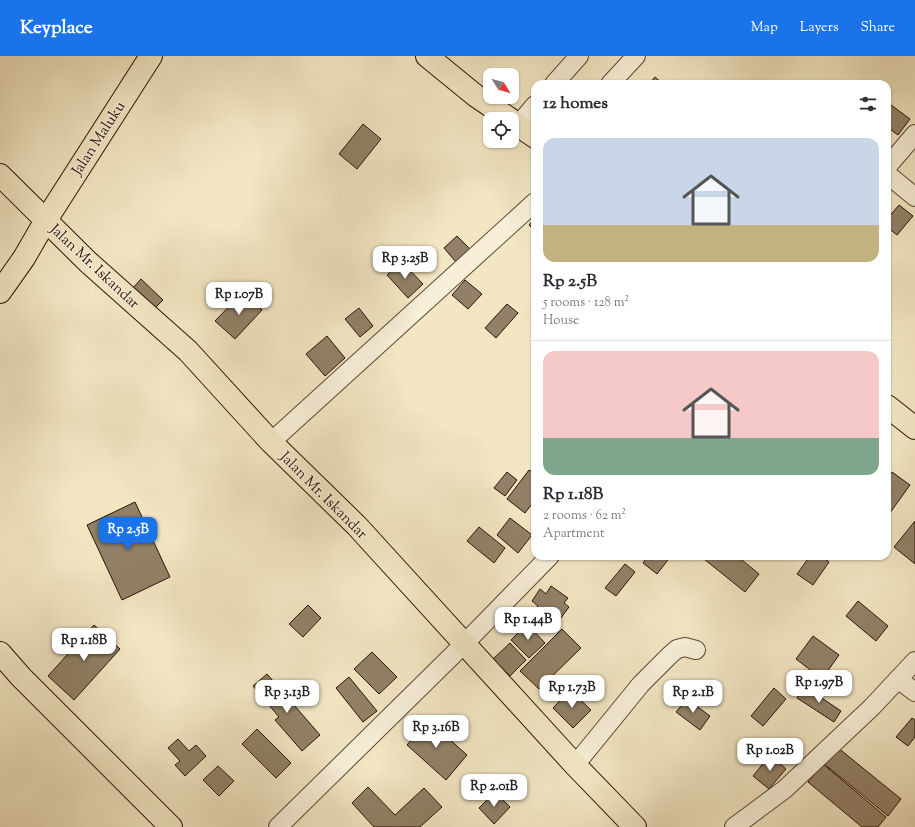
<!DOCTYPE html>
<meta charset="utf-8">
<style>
body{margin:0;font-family:"Sorts Mill Goudy",serif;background:#f2f2f3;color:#2b2b33;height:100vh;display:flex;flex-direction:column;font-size:15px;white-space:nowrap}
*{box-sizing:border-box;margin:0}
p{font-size:13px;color:#7c7c81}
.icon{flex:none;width:22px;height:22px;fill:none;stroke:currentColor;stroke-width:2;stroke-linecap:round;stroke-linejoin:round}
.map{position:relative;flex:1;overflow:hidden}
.panel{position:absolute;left:531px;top:24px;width:360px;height:480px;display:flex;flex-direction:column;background:#fff;border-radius:12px;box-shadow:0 1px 3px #0004}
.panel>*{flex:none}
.needle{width:26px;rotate:127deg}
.fabs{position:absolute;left:483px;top:12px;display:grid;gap:8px}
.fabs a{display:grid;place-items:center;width:36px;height:36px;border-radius:8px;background:#fff;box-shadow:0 1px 3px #0004;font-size:20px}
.price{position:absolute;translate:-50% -34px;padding:0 9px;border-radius:8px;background:#fff;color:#222;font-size:13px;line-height:26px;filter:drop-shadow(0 1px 2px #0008)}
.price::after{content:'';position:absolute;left:50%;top:24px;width:12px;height:9px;margin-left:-6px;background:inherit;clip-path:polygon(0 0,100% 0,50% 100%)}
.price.current{background:#1a73e8;color:#fff}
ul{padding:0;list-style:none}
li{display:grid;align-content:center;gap:8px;height:212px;padding:0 12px}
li+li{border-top:1px solid #e1e1e2}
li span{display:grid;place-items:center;height:124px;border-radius:12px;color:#555}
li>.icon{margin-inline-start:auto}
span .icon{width:72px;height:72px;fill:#fffc;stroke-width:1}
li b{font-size:17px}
h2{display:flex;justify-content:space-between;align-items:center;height:48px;padding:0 12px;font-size:17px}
header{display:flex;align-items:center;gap:24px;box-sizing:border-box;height:56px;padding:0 20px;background:#1a73e8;color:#fff}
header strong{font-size:19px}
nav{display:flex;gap:22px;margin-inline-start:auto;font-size:14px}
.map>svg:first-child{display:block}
.building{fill:#928168;stroke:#2b1405}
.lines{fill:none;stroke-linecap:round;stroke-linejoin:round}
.minor-casing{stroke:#5d4834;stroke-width:20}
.major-casing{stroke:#2b1405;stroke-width:24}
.minor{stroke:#f7efd8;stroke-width:18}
.major{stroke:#f2e6c3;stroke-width:22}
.labels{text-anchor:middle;stroke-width:3;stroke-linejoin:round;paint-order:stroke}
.street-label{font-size:15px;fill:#2b1405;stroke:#f7efd8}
</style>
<header>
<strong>Keyplace</strong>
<nav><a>Map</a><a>Layers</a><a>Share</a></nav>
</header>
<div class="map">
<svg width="915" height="771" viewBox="0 0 915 771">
<rect width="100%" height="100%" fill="#f2e6c3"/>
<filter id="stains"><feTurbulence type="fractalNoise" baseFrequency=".005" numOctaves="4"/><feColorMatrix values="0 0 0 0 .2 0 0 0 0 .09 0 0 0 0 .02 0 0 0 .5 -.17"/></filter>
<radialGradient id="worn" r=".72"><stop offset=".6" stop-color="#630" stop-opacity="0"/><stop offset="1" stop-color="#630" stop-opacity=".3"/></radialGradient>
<g class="building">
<polygon points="655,21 663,28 649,28"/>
<polygon points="887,46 910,63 898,79 887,71"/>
<polygon points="363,68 381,83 357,113 339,98"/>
<polygon points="899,149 913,160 897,179 887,171 887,163"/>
<polygon points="535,162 535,175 529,169"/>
<polygon points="457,180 470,193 456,206 444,192"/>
<polygon points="402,206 423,228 408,242 387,219"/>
<polygon points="141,223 163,244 153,254 132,233"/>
<polygon points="465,224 482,238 468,253 452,239"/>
<polygon points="243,236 262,254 235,283 215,265"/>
<polygon points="507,248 518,257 496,282 485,272"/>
<polygon points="359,252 373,270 360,281 345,263"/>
<polygon points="327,280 345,302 325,320 306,298"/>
<polygon points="529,414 535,418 535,444 525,457 507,443"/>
<polygon points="507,416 517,424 505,440 494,432"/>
<polygon points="892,416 910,429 887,461 887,423"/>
<polygon points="135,446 170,521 122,544 87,469"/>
<polygon points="510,462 532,479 518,497 497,479"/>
<polygon points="915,465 915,508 894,491"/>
<polygon points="479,471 505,492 494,507 467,485"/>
<polygon points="648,500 671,500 657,518 643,507"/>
<polygon points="707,500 737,500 759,518 745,536 704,503"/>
<polygon points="810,500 821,500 829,506 813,529 797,518"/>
<polygon points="625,508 635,516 616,540 605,532"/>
<polygon points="551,530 568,542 564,547 569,551 555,570 534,555 538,550 532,545 540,533 546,538"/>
<polygon points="858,545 888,570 876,585 846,560"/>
<polygon points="308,549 321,562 303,581 289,568"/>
<polygon points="527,568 545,587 529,602 511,584"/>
<polygon points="94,569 120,593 74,644 48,620"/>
<polygon points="562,573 581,592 539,633 520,615"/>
<polygon points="813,580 839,599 822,623 796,603"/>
<polygon points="510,587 526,604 510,620 493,603"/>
<polygon points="372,596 397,621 379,638 354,613"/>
<polygon points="267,618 320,679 302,695 275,664 279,661 253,630"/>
<polygon points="349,621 377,655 363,666 336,632"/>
<polygon points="804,630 841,655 834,666 797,642"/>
<polygon points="774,632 786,643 763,670 751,660"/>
<polygon points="570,634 591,654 573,672 553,652"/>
<polygon points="687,643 710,660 700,674 676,656"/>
<polygon points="912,662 915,664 915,681 908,690 896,681"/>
<polygon points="428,664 467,699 446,724 407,689 415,679 410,675 420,665 425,669"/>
<polygon points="257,673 291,707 276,722 242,688"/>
<polygon points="178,683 189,695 196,689 206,700 185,720 175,709 180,705 168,692"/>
<polygon points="837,691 901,743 888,760 823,707"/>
<polygon points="770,699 786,713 769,733 753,720"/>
<polygon points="823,708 886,761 878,771 862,771 808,726"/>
<polygon points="218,710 234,725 219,740 203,724"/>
<polygon points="368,731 395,759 424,732 442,751 420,771 374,771 352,747"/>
<polygon points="495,736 510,751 494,768 479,752"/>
</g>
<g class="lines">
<g class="minor-casing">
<g id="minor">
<polyline points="554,28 579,0"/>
<polyline points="610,28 636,0"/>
<polyline points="518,69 535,49"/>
<polyline points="887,111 915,78"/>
<polyline points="887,118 915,141"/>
<polyline points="271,386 535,146"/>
<polyline points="898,623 915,636"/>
<polyline points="575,709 641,628 670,599 677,593 685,591 696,594"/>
<polyline points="278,771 464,588 550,500"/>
<polyline points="734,771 785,733 872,651 915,605"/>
</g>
</g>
<g class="major-casing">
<g id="major">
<polyline points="427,0 476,40 510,63"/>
<polyline points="512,65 535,81"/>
<polyline points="0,119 88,206 188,295 271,386 357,470 575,709 635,771"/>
<polyline points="0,236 24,202 46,164 151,0"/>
<polyline points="887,350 915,372"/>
<polyline points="0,597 21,621 171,771"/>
</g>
</g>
<use href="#minor" class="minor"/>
<use href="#major" class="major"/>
</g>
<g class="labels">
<g class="street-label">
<text transform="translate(98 82) rotate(-57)" y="5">Jalan Maluku</text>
<text transform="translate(95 210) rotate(43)" y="5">Jalan Mr. Iskandar</text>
<text transform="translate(324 439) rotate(45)" y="5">Jalan Mr. Iskandar</text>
</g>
</g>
<rect width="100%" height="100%" filter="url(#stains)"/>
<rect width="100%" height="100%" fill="url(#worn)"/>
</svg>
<div class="fabs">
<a><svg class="needle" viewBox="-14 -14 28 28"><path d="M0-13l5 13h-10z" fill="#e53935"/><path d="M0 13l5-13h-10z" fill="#7c7c81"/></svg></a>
<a><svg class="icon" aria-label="locate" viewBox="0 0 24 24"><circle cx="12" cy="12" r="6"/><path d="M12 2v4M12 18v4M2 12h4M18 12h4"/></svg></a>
</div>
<b class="price" style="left:405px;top:224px">Rp 3.25B</b>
<b class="price" style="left:239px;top:260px">Rp 1.07B</b>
<b class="price current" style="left:128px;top:495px">Rp 2.5B</b>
<b class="price" style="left:528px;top:585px">Rp 1.44B</b>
<b class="price" style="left:84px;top:606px">Rp 1.18B</b>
<b class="price" style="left:819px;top:648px">Rp 1.97B</b>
<b class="price" style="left:572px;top:653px">Rp 1.73B</b>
<b class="price" style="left:287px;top:658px">Rp 3.13B</b>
<b class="price" style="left:693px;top:658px">Rp 2.1B</b>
<b class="price" style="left:436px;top:693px">Rp 3.16B</b>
<b class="price" style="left:770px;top:716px">Rp 1.02B</b>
<b class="price" style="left:494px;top:752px">Rp 2.01B</b>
<section class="panel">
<h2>12 homes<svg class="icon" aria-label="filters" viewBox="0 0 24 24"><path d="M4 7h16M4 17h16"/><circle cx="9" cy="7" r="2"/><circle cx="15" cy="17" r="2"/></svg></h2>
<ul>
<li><span style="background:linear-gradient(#c9d6e8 70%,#c2b280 0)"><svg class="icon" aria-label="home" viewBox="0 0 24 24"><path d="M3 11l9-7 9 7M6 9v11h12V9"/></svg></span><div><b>Rp 2.5B</b><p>5 rooms · 128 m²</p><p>House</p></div></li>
<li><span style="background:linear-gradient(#f6c9c9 70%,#7fa58c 0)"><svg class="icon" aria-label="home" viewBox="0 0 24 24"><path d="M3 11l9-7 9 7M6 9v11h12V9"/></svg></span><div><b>Rp 1.18B</b><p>2 rooms · 62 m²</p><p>Apartment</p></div></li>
</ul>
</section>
</div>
